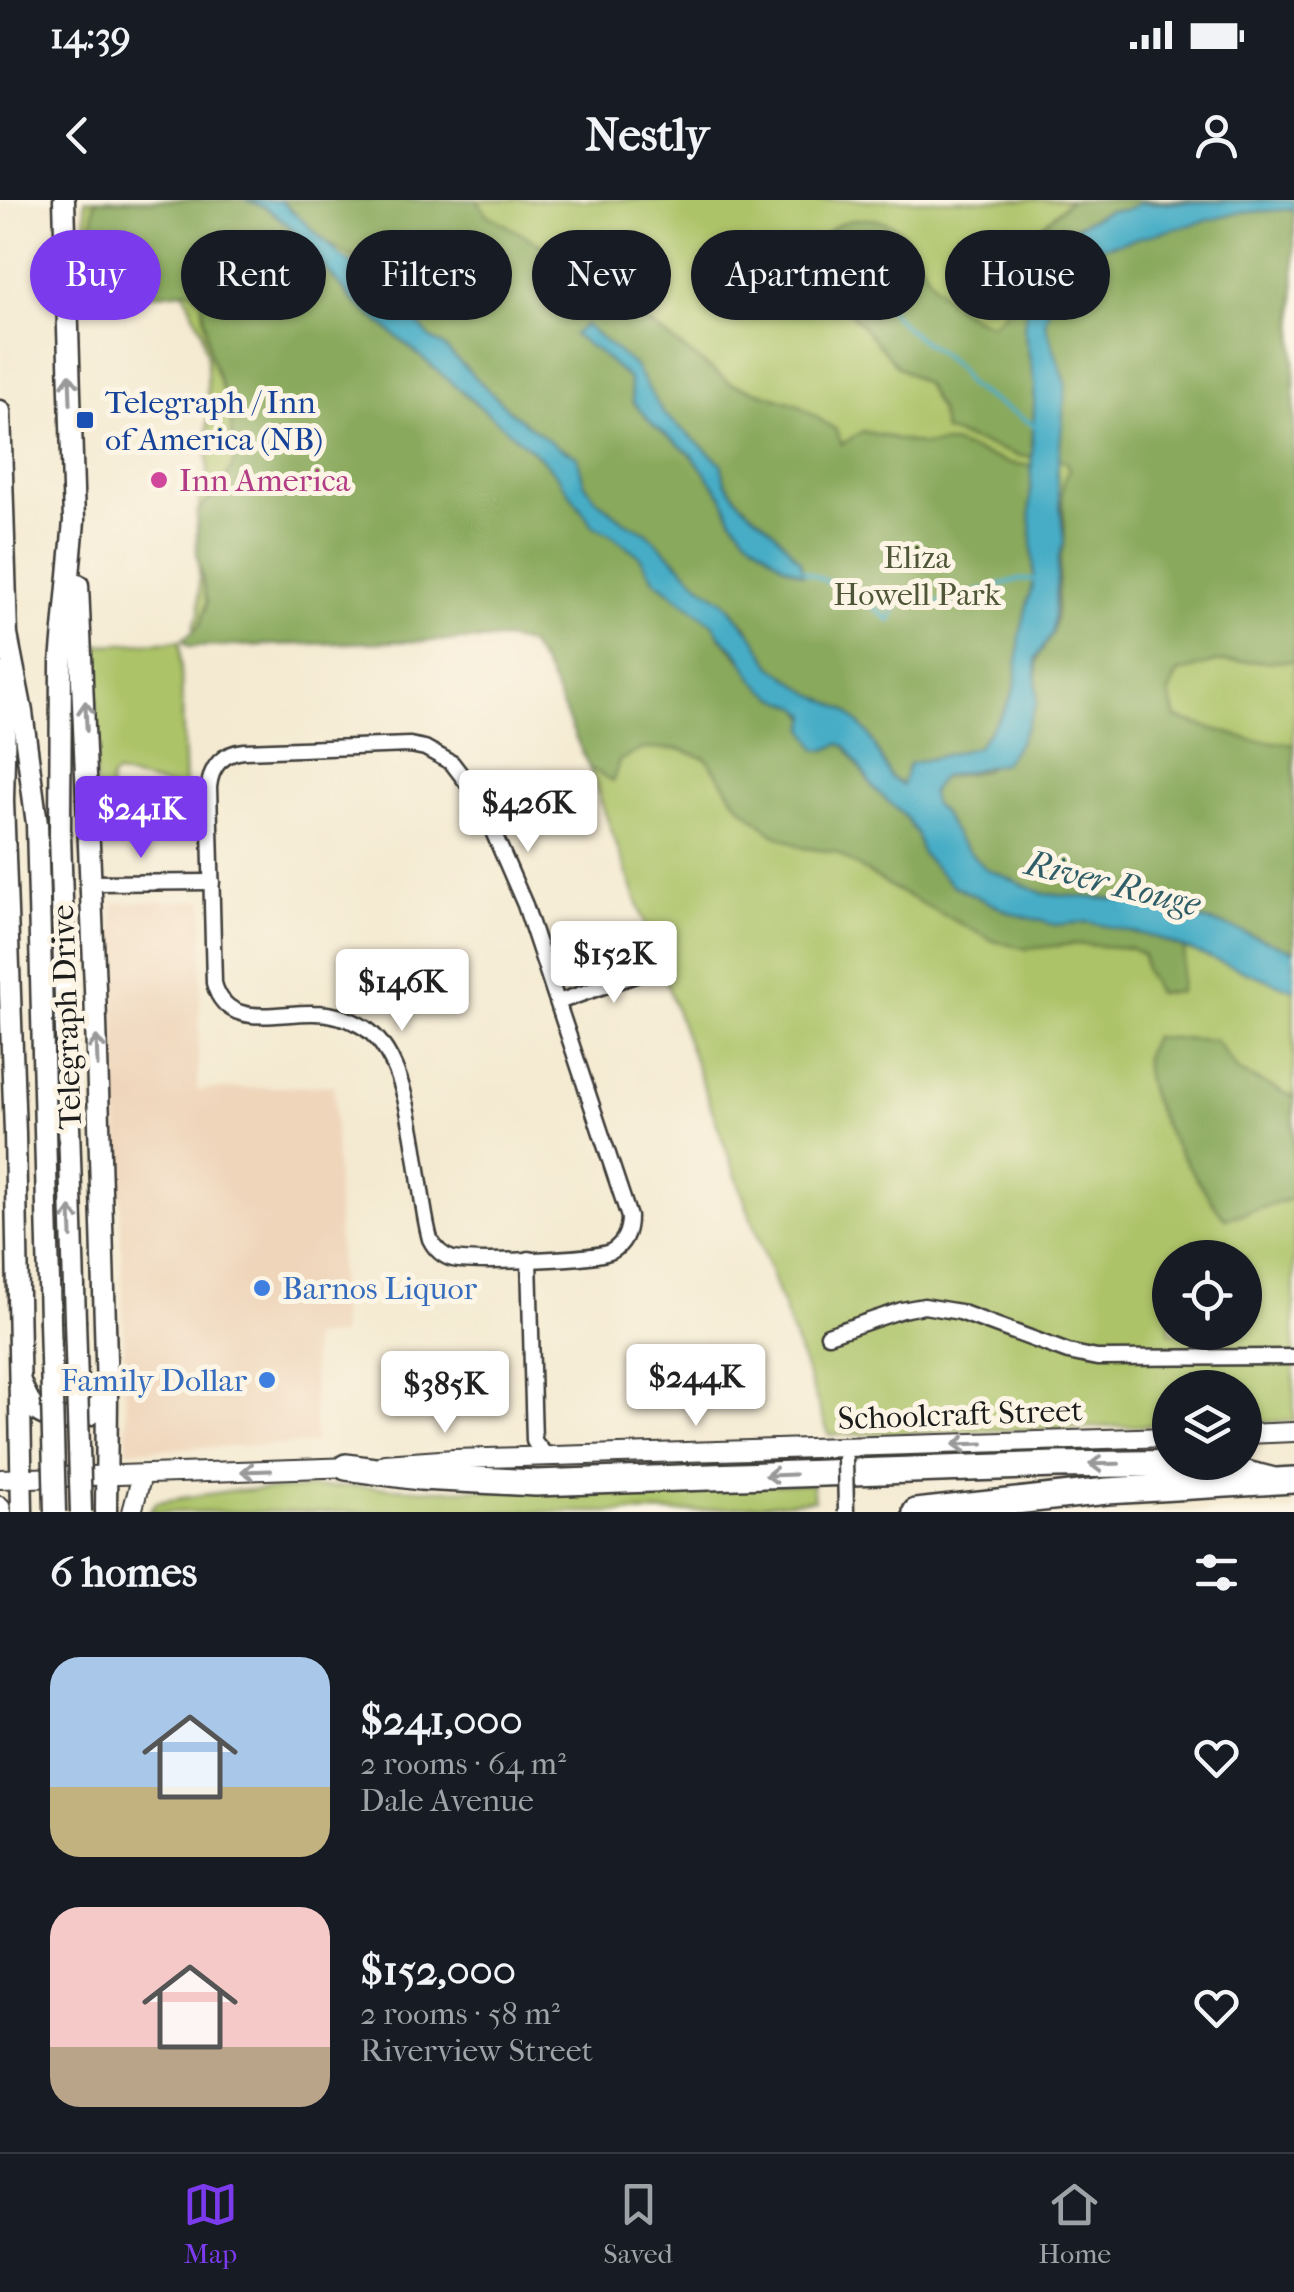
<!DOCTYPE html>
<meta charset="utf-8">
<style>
body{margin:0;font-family:"IM FELL French Canon",serif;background:#20242c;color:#f1f3f6;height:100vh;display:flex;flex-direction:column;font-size:38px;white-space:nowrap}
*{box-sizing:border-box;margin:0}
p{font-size:32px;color:#9ea1a6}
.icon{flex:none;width:55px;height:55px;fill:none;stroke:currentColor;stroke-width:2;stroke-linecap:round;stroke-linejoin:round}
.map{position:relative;height:1312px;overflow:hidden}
.details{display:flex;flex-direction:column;background:#171b24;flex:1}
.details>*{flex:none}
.hud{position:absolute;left:30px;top:30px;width:1235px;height:90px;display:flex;gap:20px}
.controls{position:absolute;left:1152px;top:1040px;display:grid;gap:20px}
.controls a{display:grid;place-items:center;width:110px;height:110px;border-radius:50%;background:#171b24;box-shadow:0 2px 8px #0004;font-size:50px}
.price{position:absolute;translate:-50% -85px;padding:0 22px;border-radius:10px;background:#fff;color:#222;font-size:32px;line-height:65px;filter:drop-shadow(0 2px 5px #0008)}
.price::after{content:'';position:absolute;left:50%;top:60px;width:30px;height:22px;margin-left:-15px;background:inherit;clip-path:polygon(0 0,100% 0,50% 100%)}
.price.active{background:#7c3aed;color:#fff}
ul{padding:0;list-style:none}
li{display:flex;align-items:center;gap:30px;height:250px;padding:0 50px}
li span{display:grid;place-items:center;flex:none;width:280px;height:200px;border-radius:30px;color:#555}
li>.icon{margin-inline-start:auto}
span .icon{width:120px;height:120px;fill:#fffc;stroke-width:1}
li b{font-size:42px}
h2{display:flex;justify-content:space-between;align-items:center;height:120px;padding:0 50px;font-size:42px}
.pill{padding:0 35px;border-radius:45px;background:#171b24;box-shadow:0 2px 8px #0004;font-size:35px;line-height:90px}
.pill.active{background:#7c3aed;color:#fff}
.status{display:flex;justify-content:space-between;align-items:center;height:70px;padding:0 50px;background:#171b24;direction:ltr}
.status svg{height:28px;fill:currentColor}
header{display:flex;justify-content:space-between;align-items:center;height:130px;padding:0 50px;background:#171b24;font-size:45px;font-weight:800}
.tabs{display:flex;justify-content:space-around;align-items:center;height:140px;border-top:2px solid #363941;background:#171b24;font-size:28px;color:#9ea1a6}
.tabs a{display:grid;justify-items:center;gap:5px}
.tabs .active{color:#7c3aed}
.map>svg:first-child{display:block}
.built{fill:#efd6bb}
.green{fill:#acc368;stroke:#647042;stroke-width:2.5;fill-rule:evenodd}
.forest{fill:#89a95c;stroke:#52623c;stroke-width:2.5;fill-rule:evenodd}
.water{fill:#47adc6;stroke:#326471;stroke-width:2.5}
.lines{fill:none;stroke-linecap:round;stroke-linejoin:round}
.stream{stroke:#47adc6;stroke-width:4}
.minor-casing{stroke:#3c3b37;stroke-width:19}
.secondary-casing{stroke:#3c3b37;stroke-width:22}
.primary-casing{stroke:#3c3b37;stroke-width:25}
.motorway-casing{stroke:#3c3b37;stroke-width:30}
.minor{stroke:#fff;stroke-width:14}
.secondary{stroke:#fff;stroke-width:18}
.primary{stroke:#fff;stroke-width:20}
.motorway{stroke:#fff;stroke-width:25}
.minor-bridge-casing{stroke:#3c3b37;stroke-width:19;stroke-linecap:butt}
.primary-bridge-casing{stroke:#3c3b37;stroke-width:25;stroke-linecap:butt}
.minor-bridge{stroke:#fff;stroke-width:14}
.primary-bridge{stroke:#fff;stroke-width:20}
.oneway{stroke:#999}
.transit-dot{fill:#1a4fb4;stroke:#fcf5e5;stroke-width:4}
.hotel-dot{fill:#d1479c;stroke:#fcf5e5;stroke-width:4}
.shop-dot{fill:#3f7fe0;stroke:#fcf5e5;stroke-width:4}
.labels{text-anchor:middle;stroke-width:10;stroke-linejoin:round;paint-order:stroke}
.transit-label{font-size:32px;fill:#164399;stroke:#fcf5e5;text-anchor:start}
.hotel-label{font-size:32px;fill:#b23c85;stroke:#fcf5e5;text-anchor:start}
.park-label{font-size:32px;fill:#4e5637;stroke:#fcf5e5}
.street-label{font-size:32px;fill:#1c1c1c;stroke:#fcf5e5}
.shop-label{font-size:32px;fill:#366cbe;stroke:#fcf5e5;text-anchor:start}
.water-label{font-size:35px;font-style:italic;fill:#2f5d68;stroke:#fcf5e5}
</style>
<div class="status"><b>14:39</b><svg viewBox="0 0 49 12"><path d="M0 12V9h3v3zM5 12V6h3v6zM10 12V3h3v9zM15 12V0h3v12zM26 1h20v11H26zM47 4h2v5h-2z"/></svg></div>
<header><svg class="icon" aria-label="back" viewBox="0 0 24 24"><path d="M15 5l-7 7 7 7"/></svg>Nestly<svg class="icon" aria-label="person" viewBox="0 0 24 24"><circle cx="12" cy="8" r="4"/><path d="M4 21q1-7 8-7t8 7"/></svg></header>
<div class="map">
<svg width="1294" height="1312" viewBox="0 0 1294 1312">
<rect width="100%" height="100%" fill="#fcf5e5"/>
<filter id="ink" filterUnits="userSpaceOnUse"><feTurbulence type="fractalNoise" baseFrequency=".01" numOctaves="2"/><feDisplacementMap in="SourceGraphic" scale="20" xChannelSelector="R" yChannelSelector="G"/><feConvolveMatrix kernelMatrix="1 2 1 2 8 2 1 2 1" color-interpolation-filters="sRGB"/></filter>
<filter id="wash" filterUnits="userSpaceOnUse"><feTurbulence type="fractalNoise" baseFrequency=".0048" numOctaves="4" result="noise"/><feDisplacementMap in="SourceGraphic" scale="40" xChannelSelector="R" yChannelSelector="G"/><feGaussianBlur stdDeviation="2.25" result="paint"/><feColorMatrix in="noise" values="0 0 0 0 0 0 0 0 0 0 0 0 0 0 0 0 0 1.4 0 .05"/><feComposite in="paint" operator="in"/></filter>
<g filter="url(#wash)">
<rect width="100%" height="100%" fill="#f4ead1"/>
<polygon class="built" points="204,700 197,890 334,885 341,1136 312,1137 315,1244 127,1250 112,703"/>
<g class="green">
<path d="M85 0H1294V1221L1245 1222V1188H1170V1225L829 1235 541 435 195 442 194 425 199 414V300L208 279 207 159 202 131 184 92 105 86 88 94ZM1170 1058H1245V1132H1170Z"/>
<polygon points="180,441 185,590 117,574 111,578 110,592 98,590 95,585 98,445"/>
<polygon points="812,1284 814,1300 685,1312 149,1312 157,1302 228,1291 353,1286 438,1290"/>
</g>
<g class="forest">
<polygon points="95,0 246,0 265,7 287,24 351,98 541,258 557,275 593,326 610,334 639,355 655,380 714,425 720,436 776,498 800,506 826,550 839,544 845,546 874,589 905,616 917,635 922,654 952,685 1011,713 1055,724 1088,722 1123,728 1155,737 1185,749 1179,792 1157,793 1145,770 1143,755 1130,748 1074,744 1027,749 994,741 894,689 835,652 804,648 772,633 738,604 707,559 679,549 642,549 619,561 613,581 589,568 549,476 529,444 505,439 190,447 182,440 200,425 207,403 197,354 197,312 222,287 234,262 230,211 210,155 202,101 191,90 152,95 122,89 97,97 92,93 88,60"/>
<path d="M279 0H477L487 14 599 78 604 92 618 106 654 127 730 183 796 204 835 229 842 244 863 231 923 245 952 243 1009 263 1032 266 1030 305 1034 376 1015 489 1002 514 977 547 909 564 903 584 891 578 869 535 847 511 807 491 772 466 746 425 724 401 703 387 647 333 625 322 597 300 584 283 569 251 558 248 512 213 444 147 430 138 396 96 373 80 355 58 323 40ZM585 125 634 165 663 213 721 263 725 282 742 304 773 330 803 374 783 365 731 317 723 297 691 254 633 202 629 179 597 151 574 135Z"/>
<path d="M1070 0H1192L1140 3 1126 10 1108 11 1059 34 1035 75 1024 131 1035 184 1032 257 1020 256 944 231 939 210 925 184 897 166 828 88 817 64V44C830 27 841 20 863 19 905 17 910 47 929 77 942 97 968 118 991 124 1016 108 1025 74 1022 45Z"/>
<path d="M1294 9V461L1215 462 1178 473 1169 493 1176 518 1252 540 1294 544V751L1227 726 1120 700 1044 694 985 668 958 640 942 612 933 604 931 592 940 578 986 570 1037 472C1035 449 1048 448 1053 430 1060 403 1056 372 1063 345 1070 320 1053 296 1069 269L1065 261 1057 259 1065 197 1045 123 1053 94 1080 60 1093 49 1115 41 1238 13Z"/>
<path d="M1153 837 1215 840 1239 872 1294 897V998L1225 1019C1198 981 1142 907 1145 859 1145 852 1150 844 1153 837Z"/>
</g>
<g class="water">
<path d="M246 0 281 1 339 54 396 96 430 138 444 147 512 213 558 247 577 256 584 283 597 300 625 322 647 333 703 387 724 401 754 437 772 466 807 491 847 511 869 535 891 578 902 585 909 564 977 547 1002 514 1015 488 1020 435 1034 376 1030 305 1035 184 1024 130 1027 98 1035 75 1060 34 1108 11 1126 10 1140 3 1294 0V9L1238 13 1093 49 1053 94 1045 123 1066 183 1057 277 1064 342 1059 355 1052 434 1036 458 1037 503 1019 542 1004 563 941 577 931 592 933 604 942 612 958 640 985 668 1044 694 1120 700 1227 726 1294 751V790L1155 737 1088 722 1055 725 1011 713 952 685 922 654 917 635 905 616 874 589 846 546 839 544 826 550 817 549 805 529 808 515C798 503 786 504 774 496 752 483 751 473 739 455 731 444 720 439 714 425L655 380 639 355 610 334 593 326 557 275 541 258 351 98 287 24 265 7Z"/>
<polygon points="585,125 634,165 663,213 721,263 725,282 742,304 773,330 800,361 803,374 783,365 747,336 731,317 723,297 691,254 653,225 633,202 629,179 597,151 573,135"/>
</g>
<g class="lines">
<g class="stream">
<path d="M839 44C861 70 878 100 902 124 919 142 942 150 957 168 963 174 964 182 971 187 992 202 1015 212 1037 227"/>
<path d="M804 371C834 385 867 397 890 421L898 401 944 403 1016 380 1037 379"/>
</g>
</g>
</g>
<g filter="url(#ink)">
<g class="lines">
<g class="minor-casing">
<g id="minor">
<path d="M410 545 425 548 452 563 478 597 525 705 629 1017C629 1031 625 1043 612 1051 596 1060 474 1063 453 1059 442 1056 435 1049 430 1039 414 981 417 863 365 828 349 818 332 813 313 813 276 812 226 830 214 783L209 587C211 566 223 553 244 551Z"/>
<polyline points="92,683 212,682"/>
<polyline points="558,802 656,768"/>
<polyline points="529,1059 534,1241 547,1257"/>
<polyline points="828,1135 902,1110 924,1106 960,1112 1068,1152 1097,1158 1294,1157"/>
</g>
</g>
<g class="secondary-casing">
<g id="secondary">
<polyline points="1245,1234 1294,1232"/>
<polyline points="385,1264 454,1259 1170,1237"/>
<polyline points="0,1279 354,1267"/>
<polyline points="0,1306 2,1312"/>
<polyline points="132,1312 142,1275"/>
</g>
</g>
<g class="primary-casing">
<g id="primary">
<polyline points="64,0 74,321 61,462 60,635 75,1120"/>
<polyline points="0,211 7,435 22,512 37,624 50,1121"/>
<polyline points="78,385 95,788 107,1192 106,1312"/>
<polyline points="6,472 3,601 15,933 22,1312"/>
<path d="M21 1184C24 1191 28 1200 32 1206 45 1221 78 1224 93 1212 99 1207 103 1199 107 1192"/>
</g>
</g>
<g class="motorway-casing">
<g id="motorway">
<polyline points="346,1267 420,1277 536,1283 1056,1265 1202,1263 1270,1280"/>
<polyline points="916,1312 1107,1291 1294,1280"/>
</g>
</g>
<use href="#minor" class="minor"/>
<use href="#secondary" class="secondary"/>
<use href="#primary" class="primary"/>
<use href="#motorway" class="motorway"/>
<g class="minor-bridge-casing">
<polyline id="minor-bridge" points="845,1259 846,1312"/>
</g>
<g class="primary-bridge-casing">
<g id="primary-bridge">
<polyline points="75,1120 81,1312"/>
<polyline points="50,1121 55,1312"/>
</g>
</g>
<use href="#minor-bridge" class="minor-bridge"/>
<use href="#primary-bridge" class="primary-bridge"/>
</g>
<defs><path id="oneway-shaft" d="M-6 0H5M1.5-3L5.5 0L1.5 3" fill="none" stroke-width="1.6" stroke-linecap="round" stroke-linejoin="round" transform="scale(2.5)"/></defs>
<g class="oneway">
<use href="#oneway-shaft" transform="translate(70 189) rotate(-92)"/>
<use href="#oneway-shaft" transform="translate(86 516) rotate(-93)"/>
<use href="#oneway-shaft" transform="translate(97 851) rotate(-92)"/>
<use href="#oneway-shaft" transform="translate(71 1022) rotate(-92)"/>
<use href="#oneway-shaft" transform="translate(968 1244) rotate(178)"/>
<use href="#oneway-shaft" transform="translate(1104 1264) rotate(179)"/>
<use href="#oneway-shaft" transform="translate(256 1271) rotate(178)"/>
<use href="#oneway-shaft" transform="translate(780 1275) rotate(178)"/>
</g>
</g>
<rect class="transit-dot" x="75" y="210" width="20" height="20" rx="5"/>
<circle class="hotel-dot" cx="159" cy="280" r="10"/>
<g class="shop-dot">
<circle cx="262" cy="1088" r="10"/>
<circle cx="267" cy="1180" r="10"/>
</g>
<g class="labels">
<g class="transit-label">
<text x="105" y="213">Telegraph / Inn<tspan x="105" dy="37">of America (NB)</tspan></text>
</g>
<g class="hotel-label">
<text x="179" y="291">Inn America</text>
</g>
<g class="park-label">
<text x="917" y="368">Eliza<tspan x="917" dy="37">Howell Park</tspan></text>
</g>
<g class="street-label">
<text transform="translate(66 817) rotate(-92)" y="11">Telegraph Drive</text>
<text transform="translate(960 1214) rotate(-2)" y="11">Schoolcraft Street</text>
</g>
<g class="shop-label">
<text x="282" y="1099">Barnos Liquor</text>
<text x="247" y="1191" text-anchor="end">Family Dollar</text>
</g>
<g class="water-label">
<text transform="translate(1113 683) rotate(14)" y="12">River Rouge</text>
</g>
</g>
</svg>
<div class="controls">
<a><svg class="icon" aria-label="locate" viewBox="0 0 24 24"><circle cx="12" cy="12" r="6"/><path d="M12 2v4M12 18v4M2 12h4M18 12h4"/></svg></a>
<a><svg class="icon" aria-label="layers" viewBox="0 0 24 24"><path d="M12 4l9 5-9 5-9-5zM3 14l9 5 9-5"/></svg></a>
</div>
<b class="price" style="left:528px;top:655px">$426K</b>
<b class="price active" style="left:141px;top:661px">$241K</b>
<b class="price" style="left:614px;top:806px">$152K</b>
<b class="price" style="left:402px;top:834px">$146K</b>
<b class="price" style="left:696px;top:1229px">$244K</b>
<b class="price" style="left:445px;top:1236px">$385K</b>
<div class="hud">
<a class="pill active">Buy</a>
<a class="pill">Rent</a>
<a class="pill">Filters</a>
<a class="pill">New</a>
<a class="pill">Apartment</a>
<a class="pill">House</a>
</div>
</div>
<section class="details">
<h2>6 homes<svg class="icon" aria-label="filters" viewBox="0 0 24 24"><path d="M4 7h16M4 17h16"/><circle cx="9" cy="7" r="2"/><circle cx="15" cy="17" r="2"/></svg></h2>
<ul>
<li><span style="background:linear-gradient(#a9c7e8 65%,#c2b280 0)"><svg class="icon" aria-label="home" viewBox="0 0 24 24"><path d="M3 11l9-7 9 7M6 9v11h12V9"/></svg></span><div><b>$241,000</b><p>2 rooms · 64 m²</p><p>Dale Avenue</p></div><svg class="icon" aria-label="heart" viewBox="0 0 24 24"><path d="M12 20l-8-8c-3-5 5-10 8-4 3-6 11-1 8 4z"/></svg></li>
<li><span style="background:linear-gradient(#f6c9c9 70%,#b9a48a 0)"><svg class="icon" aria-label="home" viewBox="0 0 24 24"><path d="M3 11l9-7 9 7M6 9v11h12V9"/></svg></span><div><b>$152,000</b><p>2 rooms · 58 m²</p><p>Riverview Street</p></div><svg class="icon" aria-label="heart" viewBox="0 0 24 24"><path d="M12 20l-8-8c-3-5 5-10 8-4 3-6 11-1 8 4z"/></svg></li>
</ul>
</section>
<nav class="tabs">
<a class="active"><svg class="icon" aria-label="map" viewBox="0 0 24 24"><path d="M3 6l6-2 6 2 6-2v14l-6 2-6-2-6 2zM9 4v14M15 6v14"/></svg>Map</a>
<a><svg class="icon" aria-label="saved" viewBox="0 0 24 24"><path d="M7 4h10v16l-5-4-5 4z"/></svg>Saved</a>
<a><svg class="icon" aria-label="home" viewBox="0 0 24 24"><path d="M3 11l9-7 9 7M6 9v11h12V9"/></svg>Home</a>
</nav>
